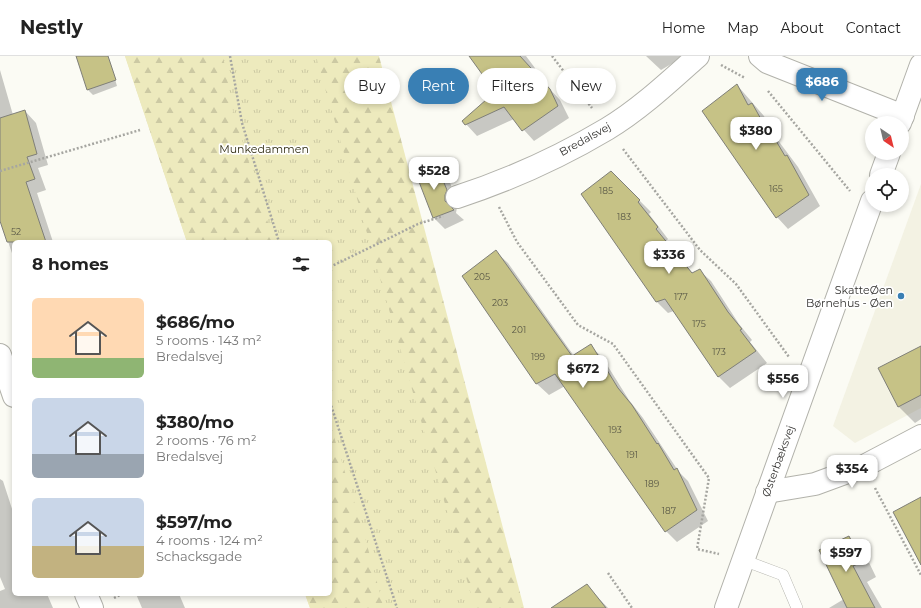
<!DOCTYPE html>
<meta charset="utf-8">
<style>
body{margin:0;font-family:Montserrat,sans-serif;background:#f2f2f2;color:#222;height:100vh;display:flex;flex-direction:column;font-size:15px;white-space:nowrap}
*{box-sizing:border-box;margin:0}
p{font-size:13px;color:#767676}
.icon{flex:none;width:22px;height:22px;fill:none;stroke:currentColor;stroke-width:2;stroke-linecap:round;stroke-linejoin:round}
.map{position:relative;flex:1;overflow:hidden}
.panel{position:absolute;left:12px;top:184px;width:320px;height:356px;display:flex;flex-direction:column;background:#fff;border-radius:6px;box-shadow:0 2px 6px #0003}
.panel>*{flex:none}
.banner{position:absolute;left:344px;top:12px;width:380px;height:36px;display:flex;gap:8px}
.needle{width:26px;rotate:145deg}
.controls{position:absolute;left:865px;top:60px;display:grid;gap:8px}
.controls a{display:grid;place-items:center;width:44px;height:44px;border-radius:50%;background:#fff;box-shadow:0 2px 6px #0003;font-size:20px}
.price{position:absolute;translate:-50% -34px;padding:0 9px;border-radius:8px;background:#fff;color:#222;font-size:13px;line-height:26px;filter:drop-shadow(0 1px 2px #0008)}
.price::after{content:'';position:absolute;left:50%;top:24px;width:12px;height:9px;margin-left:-6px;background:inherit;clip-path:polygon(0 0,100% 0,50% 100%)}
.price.current{background:#397fb4;color:#fff}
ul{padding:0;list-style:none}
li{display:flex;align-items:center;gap:12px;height:100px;padding:0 20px}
li span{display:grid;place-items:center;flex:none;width:112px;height:80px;border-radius:6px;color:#555}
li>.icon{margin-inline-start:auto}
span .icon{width:48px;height:48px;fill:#fffc;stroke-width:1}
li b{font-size:17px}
h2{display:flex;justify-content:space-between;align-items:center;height:48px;padding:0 20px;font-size:17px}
.tag{padding:0 14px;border-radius:18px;background:#fff;box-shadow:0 2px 6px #0003;font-size:14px;line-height:36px}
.tag.current{background:#397fb4;color:#fff}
header{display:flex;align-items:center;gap:24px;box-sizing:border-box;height:56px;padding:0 20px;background:#fff;border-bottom:1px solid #e0e0e0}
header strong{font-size:19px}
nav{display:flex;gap:22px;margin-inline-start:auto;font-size:14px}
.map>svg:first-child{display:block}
.built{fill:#f3f2e3}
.grass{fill:url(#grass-tufts)}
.forest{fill:url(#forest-firs)}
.shadow{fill:#0003}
.building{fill:#c6c286;stroke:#7f7f78}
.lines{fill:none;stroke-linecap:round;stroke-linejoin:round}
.service-casing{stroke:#b2b2ab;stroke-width:12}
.minor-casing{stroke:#b2b2ab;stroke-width:24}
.tertiary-casing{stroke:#b2b2ab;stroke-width:24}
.path{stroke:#a6a6a1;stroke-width:2.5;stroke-dasharray:2 2;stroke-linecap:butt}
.service{stroke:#fff;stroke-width:11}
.minor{stroke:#fff;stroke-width:22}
.tertiary{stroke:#fff;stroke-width:22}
.poi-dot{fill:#397fb4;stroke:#fff;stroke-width:1.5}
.labels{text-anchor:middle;stroke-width:3.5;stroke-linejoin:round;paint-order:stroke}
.number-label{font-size:9px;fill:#585746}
.street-label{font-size:11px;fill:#343331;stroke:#fff}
.park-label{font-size:11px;fill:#2e2b10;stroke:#fff}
.poi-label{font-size:11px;fill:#343331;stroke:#fff;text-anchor:end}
</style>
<header>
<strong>Nestly</strong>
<nav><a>Home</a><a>Map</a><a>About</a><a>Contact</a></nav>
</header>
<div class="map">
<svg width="921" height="552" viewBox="0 0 921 552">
<defs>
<pattern id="grass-tufts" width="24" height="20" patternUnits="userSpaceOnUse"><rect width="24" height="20" fill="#edeabd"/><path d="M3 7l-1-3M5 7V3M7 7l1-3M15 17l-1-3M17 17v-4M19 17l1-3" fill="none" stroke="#ccc9a3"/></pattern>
<pattern id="forest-firs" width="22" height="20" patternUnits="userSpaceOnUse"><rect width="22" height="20" fill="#edeabd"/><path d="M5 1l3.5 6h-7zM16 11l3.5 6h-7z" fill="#ccc9a3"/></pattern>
</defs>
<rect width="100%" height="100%" fill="#fbfbf4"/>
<polygon class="built" points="921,128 921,352 855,387 833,370"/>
<polygon class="grass" points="125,0 378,0 523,552 310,552 305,538 330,538 330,186 187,186"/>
<g class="forest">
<polygon points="125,0 223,0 233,55 274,186 187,186"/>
<polygon points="316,0 379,0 524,552 475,552"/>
<polygon points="330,368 363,474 384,552 310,552 305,538 330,538"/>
</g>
<g class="shadow">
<polygon points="77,0 108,0 117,30 93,39 87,33"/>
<polygon points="470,0 526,0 535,12 533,15 560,44 569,62 534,85 514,63 477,80 466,68 496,36"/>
<polygon points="646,0 685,0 661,14"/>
<polygon points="0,14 13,59 25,55 36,67 48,109 38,112 46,134 37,137 53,186 14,186 14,203 0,162"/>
<polygon points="737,29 764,60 774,79 798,111 820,150 788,173 777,161"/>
<polygon points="437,111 448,122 458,146 456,157 464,164 445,173 433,161"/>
<polygon points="611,116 651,156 649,158 668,183 666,185 693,218 699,214 711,225 739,268 752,284 750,286 767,307 730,332 719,321 674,255 668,257 657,246"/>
<polygon points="496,196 508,207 574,300 590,290 602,301 629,344 643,362 679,416 688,425 708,465 677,486 666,475 565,330 549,339 537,328 463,221"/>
<polygon points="921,291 921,363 915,367 899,351 879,312"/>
<polygon points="0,423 3,425 14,459 14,538 47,538 53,552 0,552 0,535 5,533 0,521"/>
<polygon points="849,481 864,496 876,521 867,526 882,552 829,552 844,543"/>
<polygon points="586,529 608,552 553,552"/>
<polygon points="136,538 179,538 185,552 142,552"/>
</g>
<g class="building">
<polygon points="76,0 108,0 116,24 87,34"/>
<polygon points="469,0 520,0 550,33 558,50 522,75 504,51 465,69 462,65 495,36"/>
<polygon points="737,28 748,49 752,47 767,74 769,73 785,100 787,99 809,139 776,162 702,55"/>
<polygon points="25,54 37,98 27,101 35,123 26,126 46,186 7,186 0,165 0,62"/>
<polygon points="437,110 447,134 445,139 445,145 454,154 433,162 416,118"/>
<polygon points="611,115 640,144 638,146 658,171 656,173 692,217 700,213 728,256 742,273 740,274 756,295 718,321 665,243 656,246 581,138"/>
<polygon points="496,194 572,300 591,288 618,332 632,349 657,388 658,387 674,414 677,412 697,454 665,476 555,318 536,328 462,220"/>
<polygon points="921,290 921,339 898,351 878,312"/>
<polygon points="921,441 921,509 893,456"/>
<polygon points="849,480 862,506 853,510 875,552 847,552 819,494"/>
<polygon points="587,528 606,552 551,552"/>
</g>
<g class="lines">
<g class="service-casing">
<polyline id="service" points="743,504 783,519 797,552"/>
</g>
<g class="minor-casing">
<g id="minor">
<polyline points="760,0 767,6 903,60"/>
<path d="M457 141C509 124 560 101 607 73 639 54 670 25 698 0"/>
<polyline points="0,299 14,340"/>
<polyline points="767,436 815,428 864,410 921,380"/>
<polyline points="86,538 92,552"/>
</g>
</g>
<g class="tertiary-casing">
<g id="tertiary">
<polyline points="900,67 921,9"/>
<polyline points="881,119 889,97"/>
<polyline points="726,552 872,145"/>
</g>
</g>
<g class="path">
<polyline points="230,0 242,67 279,186"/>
<polyline points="552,0 592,52"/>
<polyline points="721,9 745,22"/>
<polyline points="768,35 850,135"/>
<polyline points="623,93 700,194 736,228 789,301"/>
<polyline points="0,115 140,74"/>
<polyline points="499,151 517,186 578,269 613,288 709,422 697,493 719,498"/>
<polyline points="330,211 418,168 443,160"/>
<polyline points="330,346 397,552"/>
<polyline points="875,432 921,519"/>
<polyline points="608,517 632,552"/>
<polyline points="114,542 122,538"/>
</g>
<use href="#service" class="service"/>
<use href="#minor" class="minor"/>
<use href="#tertiary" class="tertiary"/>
</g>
<circle class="poi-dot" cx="901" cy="240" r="4"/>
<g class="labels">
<g class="number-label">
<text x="776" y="136">165</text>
<text x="606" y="138">185</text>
<text x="624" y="164">183</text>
<text x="16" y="179">52</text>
<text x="482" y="224">205</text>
<text x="681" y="244">177</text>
<text x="500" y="250">203</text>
<text x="699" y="271">175</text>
<text x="519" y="277">201</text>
<text x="719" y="299">173</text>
<text x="538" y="304">199</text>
<text x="615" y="377">193</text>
<text x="632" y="402">191</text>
<text x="652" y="431">189</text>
<text x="669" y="458">187</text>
</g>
<g class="street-label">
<text transform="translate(585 83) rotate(-29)" y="4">Bredalsvej</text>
<text transform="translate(778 405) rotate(-70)" y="4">Østerbæksvej</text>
</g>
<g class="park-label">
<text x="264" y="97">Munkedammen</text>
</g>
<g class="poi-label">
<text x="893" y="238">SkatteØen<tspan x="893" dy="13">Børnehus - Øen</tspan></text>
</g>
</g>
</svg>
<div class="controls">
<a><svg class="needle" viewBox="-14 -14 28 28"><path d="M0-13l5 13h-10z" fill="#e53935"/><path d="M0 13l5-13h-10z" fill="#767676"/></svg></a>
<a><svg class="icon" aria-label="locate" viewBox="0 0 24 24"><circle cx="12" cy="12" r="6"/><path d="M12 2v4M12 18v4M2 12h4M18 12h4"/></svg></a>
</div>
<b class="price current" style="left:822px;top:46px">$686</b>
<b class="price" style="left:756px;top:95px">$380</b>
<b class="price" style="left:434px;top:135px">$528</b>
<b class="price" style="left:669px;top:219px">$336</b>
<b class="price" style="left:583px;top:333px">$672</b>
<b class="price" style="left:783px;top:343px">$556</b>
<b class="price" style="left:852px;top:433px">$354</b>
<b class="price" style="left:846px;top:517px">$597</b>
<div class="banner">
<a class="tag">Buy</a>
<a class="tag current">Rent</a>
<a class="tag">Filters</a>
<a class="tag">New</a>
</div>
<section class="panel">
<h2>8 homes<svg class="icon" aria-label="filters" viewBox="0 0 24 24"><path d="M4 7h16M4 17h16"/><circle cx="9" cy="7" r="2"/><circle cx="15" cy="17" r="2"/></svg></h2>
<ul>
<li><span style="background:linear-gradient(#ffd9b3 75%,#8fb573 0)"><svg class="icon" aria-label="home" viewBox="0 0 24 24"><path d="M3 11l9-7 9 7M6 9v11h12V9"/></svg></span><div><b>$686/mo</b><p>5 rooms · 143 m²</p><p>Bredalsvej</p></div></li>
<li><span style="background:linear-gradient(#c9d6e8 70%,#9aa5b1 0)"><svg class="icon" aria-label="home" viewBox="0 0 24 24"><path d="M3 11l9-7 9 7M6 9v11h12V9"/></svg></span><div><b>$380/mo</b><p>2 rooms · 76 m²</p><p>Bredalsvej</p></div></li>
<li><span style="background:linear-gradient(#c9d6e8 60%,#c2b280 0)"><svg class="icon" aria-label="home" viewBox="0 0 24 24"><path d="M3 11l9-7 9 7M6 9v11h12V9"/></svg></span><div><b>$597/mo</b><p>4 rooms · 124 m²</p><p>Schacksgade</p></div></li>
</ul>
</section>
</div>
